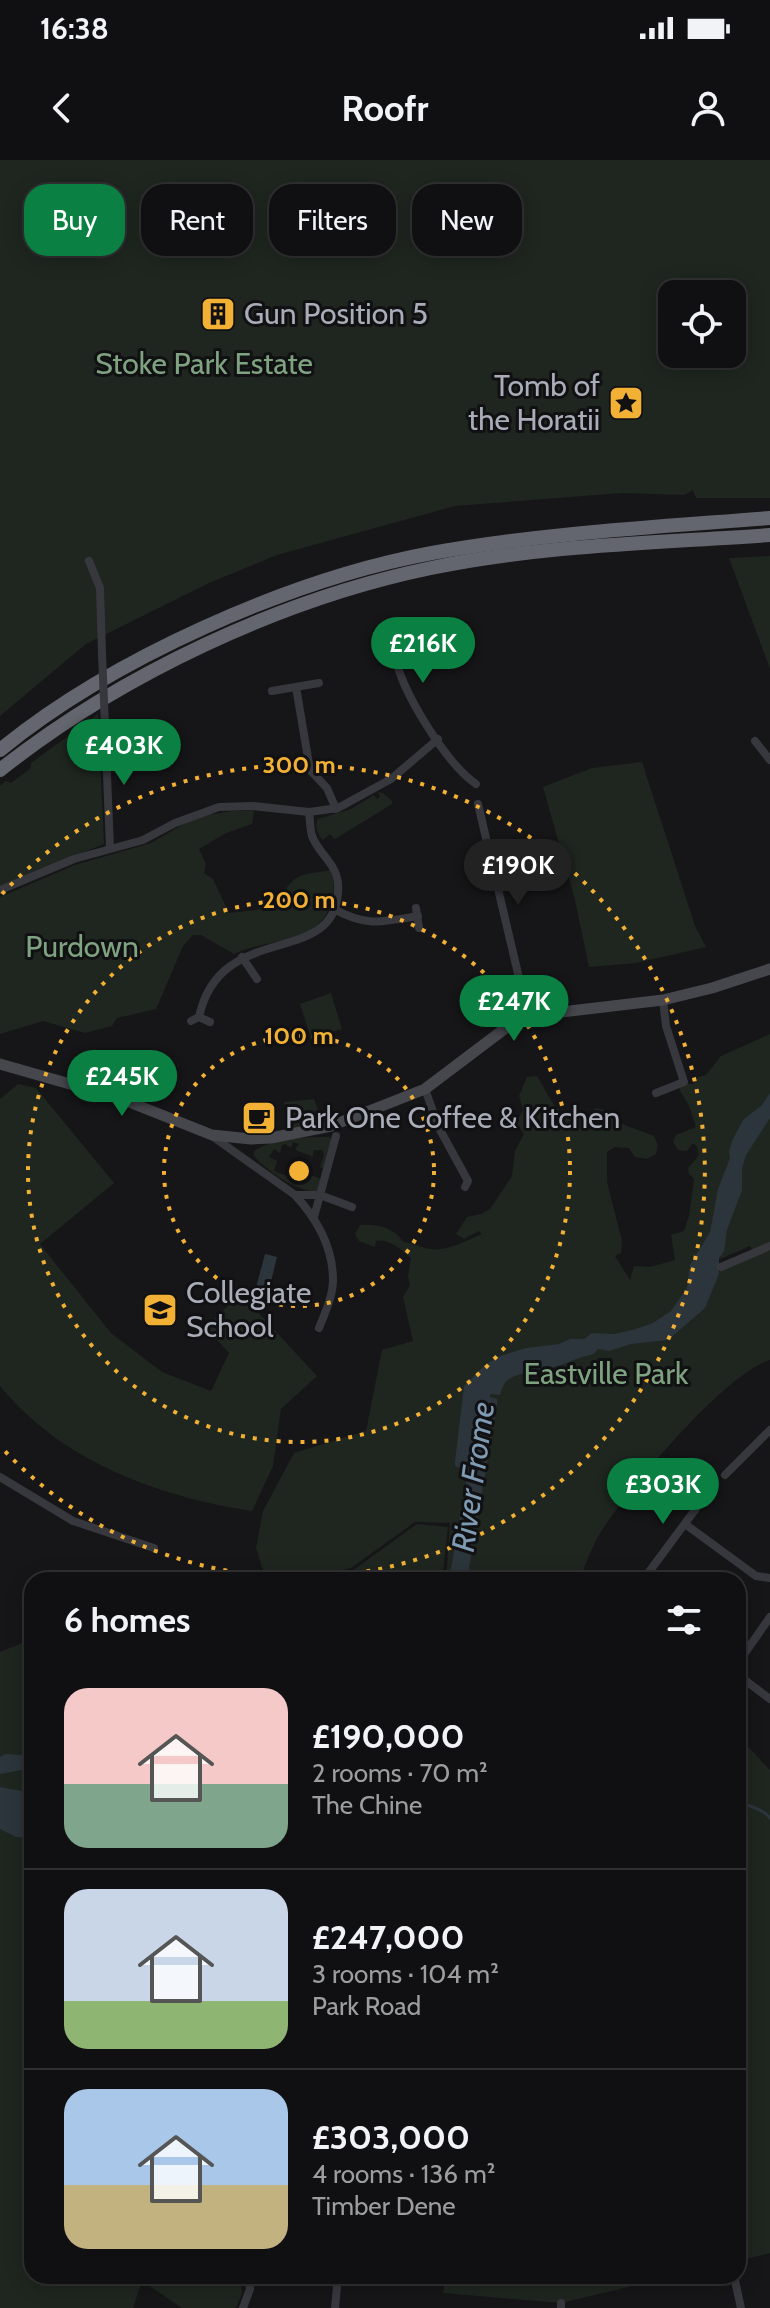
<!DOCTYPE html>
<meta charset="utf-8">
<style>
body{margin:0;font-family:Cabin,sans-serif;background:#1e1e20;color:#f1f3f6;height:100vh;display:flex;flex-direction:column;font-size:30px;white-space:nowrap}
*{box-sizing:border-box;margin:0}
p{font-size:26px;color:#9c9d9f}
.icon{flex:none;width:44px;height:44px;fill:none;stroke:currentColor;stroke-width:2;stroke-linecap:round;stroke-linejoin:round}
.map{position:relative;flex:1;overflow:hidden}
.details{position:absolute;left:24px;top:1412px;width:722px;height:712px;display:flex;flex-direction:column;background:#101012;border-radius:24px;box-shadow:0 4px 20px #0003,0 0 0 2px #303032}
.details>*{flex:none}
.guide{position:absolute;left:24px;top:24px;width:722px;height:72px;display:flex;gap:16px}
.fabs{position:absolute;left:658px;top:120px;display:grid;gap:16px}
.fabs a{display:grid;place-items:center;width:88px;height:88px;border-radius:16px;background:#101012;box-shadow:0 4px 20px #0003,0 0 0 2px #303032;font-size:40px}
.price{position:absolute;translate:-50% -68px;padding:0 18px;border-radius:28px;background:#0b8043;color:#fff;font-size:26px;line-height:52px;filter:drop-shadow(0 2px 4px #0008)}
.price::after{content:'';position:absolute;left:50%;top:48px;width:24px;height:18px;margin-left:-12px;background:inherit;clip-path:polygon(0 0,100% 0,50% 100%)}
.price.active{background:#222;color:#fff}
ul{padding:0;list-style:none}
li{display:flex;align-items:center;gap:24px;height:200px;padding:0 40px}
li+li{border-top:2px solid #303032}
li span{display:grid;place-items:center;flex:none;width:224px;height:160px;border-radius:24px;color:#555}
li>.icon{margin-inline-start:auto}
span .icon{width:96px;height:96px;fill:#fffc;stroke-width:1}
li b{font-size:34px}
h2{display:flex;justify-content:space-between;align-items:center;height:96px;padding:0 40px;font-size:34px}
.chip{padding:0 28px;border-radius:24px;background:#101012;box-shadow:0 4px 20px #0003,0 0 0 2px #303032;font-size:28px;line-height:72px}
.chip.active{background:#0b8043;color:#fff}
.status{display:flex;justify-content:space-between;align-items:center;height:56px;padding:0 40px;background:#101012;direction:ltr}
.status svg{height:22px;fill:currentColor}
header{display:flex;justify-content:space-between;align-items:center;height:104px;padding:0 40px;background:#101012;font-size:36px;font-weight:700}
.map>svg:first-child{display:block}
.green{fill:#1e261f;fill-rule:evenodd}
.water{fill:#2c353c}
.lines{fill:none;stroke-linecap:round;stroke-linejoin:round}
.stream{stroke:#2c353c;stroke-width:3}
.street{stroke:#37383d;stroke-width:8}
.secondary{stroke:#45474d;stroke-width:11}
.highway{stroke:#63666e;stroke-width:14}
.street-bridge{stroke:#37383d;stroke-width:8}
.ring{fill:none;stroke:#f2b134;stroke-width:4;stroke-dasharray:4 8}
.labels{text-anchor:middle;stroke-width:6;stroke-linejoin:round;paint-order:stroke}
.poi-label{font-size:30px;fill:#a8adb8;stroke:#111113;text-anchor:start}
.park-label{font-size:30px;fill:#7fa381;stroke:#111113}
.water-label{font-size:32px;font-style:italic;fill:#7f9bb3;stroke:#111113}
.centre{fill:#f2b134;stroke:#111113;stroke-width:4}
.ring-label{font-size:24px;text-anchor:middle;font-weight:bold;fill:#f2b134;stroke:#111113;stroke-width:6;stroke-linejoin:round;paint-order:stroke}
</style>
<div class="status"><b>16:38</b><svg viewBox="0 0 49 12"><path d="M0 12V9h3v3zM5 12V6h3v6zM10 12V3h3v9zM15 12V0h3v12zM26 1h20v11H26zM47 4h2v5h-2z"/></svg></div>
<header><svg class="icon" aria-label="back" viewBox="0 0 24 24"><path d="M15 5l-7 7 7 7"/></svg>Roofr<svg class="icon" aria-label="person" viewBox="0 0 24 24"><circle cx="12" cy="8" r="4"/><path d="M4 21q1-7 8-7t8 7"/></svg></header>
<div class="map">
<svg width="770" height="2148" viewBox="0 0 770 2148">
<rect width="100%" height="100%" fill="#161618"/>
<g class="green">
<path d="M0 0H770V338H696L693 330 684 335 622 333 455 346 277 395 209 423 86 484 0 556ZM672 134H732V194H672Z"/>
<polygon points="770,396 770,509 729,398"/>
<polygon points="98,554 104,684 0,726 0,626 6,621 11,623 31,608 31,603"/>
<polygon points="642,602 695,766 706,787 636,803 589,807 575,740 543,627 592,608"/>
<path d="M378 632 383 633 392 641V644L335 679 330 674 323 680C318 675 314 666 318 659L351 649 374 635 377 639 380 637Z"/>
<path d="M233 651H254L252 664 226 673 199 689 206 704 204 713 213 719 229 753 256 750 279 744C283 738 284 731 288 726 299 711 315 714 330 710 334 720 335 730 332 741 320 786 265 778 234 794L201 775H193L183 786 156 849 117 858 112 866 85 873 43 861 0 874V737L75 705 151 683 187 662 206 655Z"/>
<polygon points="331,833 342,869 311,878 300,844"/>
<path d="M770 874V1200C726 1212 625 1332 599 1375 591 1388 586 1405 579 1420H446L450 1363 415 1362 351 1408 293 1420H266L256 1388 263 1351 294 1293 366 1271 382 1190 413 1181 403 1137 410 1125 408 1117 411 1098C402 1090 389 1078 376 1081L375 1087 359 1081 355 1074 360 1065C377 1064 394 1067 403 1082 413 1083 420 1087 430 1089 446 1092 467 1080 482 1074L479 1071 464 1079 456 1074 467 1057 481 1054 490 1049 512 1016 515 991 524 974 516 962 523 950 519 936 527 917 537 916C545 927 552 949 566 954 573 956 580 954 587 956L596 948 608 951 614 961 654 976 658 985 656 994 647 999 635 997 629 988 615 987 607 992V1022L622 1081 621 1093 615 1096 630 1120 634 1106 650 1107 675 1100 671 1075 684 1071 689 1056 694 1019 689 1014 688 1008 699 995 697 987 693 983 687 991 678 990 673 982 676 975 696 967 689 946 679 929 686 924H694L698 917 706 915 721 896ZM750 1086 755 1096 718 1112V1100Z"/>
<path d="M18 924 36 928 114 1023 40 1084 111 1173 162 1212 211 1231 229 1193 205 1167 241 1134 317 1216 281 1249 273 1306 252 1351C159 1337 61 1301 0 1226V939Z"/>
<polygon points="314,939 323,964 290,970 284,942"/>
<path d="M329 977 332 979 319 1032C296 1031 269 1013 254 996V991C275 978 304 977 329 977ZM293 982 299 984 295 990 311 996 312 999 314 990H322L324 995 320 1007 324 1009 321 1019 306 1013 305 1021 302 1022 274 1011 277 1001 269 997 274 989 280 993 282 985 285 984 291 988Z"/>
<polygon points="417,1364 448,1367 442,1420 318,1420 352,1411"/>
<polygon points="32,1479 32,2116 239,2116 242,2133 236,2148 182,2148 142,2121 133,2148 0,2148 0,1492"/>
<polygon points="738,1576 770,1610 770,2093 738,2101"/>
<polygon points="446,2116 674,2116 561,2143 443,2133"/>
</g>
<g class="water">
<path d="M770 933V958L746 995 742 1009V1030L727 1070 724 1091 719 1098V1114L705 1148 668 1180 631 1184 609 1191 598 1189 594 1194C577 1197 561 1207 545 1209 536 1210 516 1214 509 1219 503 1223 502 1229 500 1235L490 1234V1237L497 1239V1245L468 1414 466 1420H449L468 1312 455 1306V1302L464 1226 484 1206 497 1197 526 1188 559 1184 570 1179H584L592 1173 615 1174 636 1169 653 1163 671 1151 687 1128 690 1105 710 1072 718 1029 730 998 729 991 733 979 743 960 762 945Z"/>
<polygon points="265,1094 277,1097 268,1134 255,1131"/>
<polygon points="6,1594 32,1596 32,1608 0,1614 0,1597"/>
<polygon points="0,1627 32,1633 32,1677 16,1677 0,1669"/>
</g>
<g class="lines">
<path class="stream" d="M738 1641C749 1647 762 1648 770 1658"/>
<g class="street">
<polyline points="89,401 100,428 102,493"/>
<polyline points="449,475 453,492"/>
<path d="M395 495C401 531 446 603 476 624"/>
<polyline points="388,496 451,483"/>
<polyline points="296,527 310,610 327,628 336,649"/>
<polyline points="272,531 319,523"/>
<polyline points="105,566 110,688"/>
<polyline points="755,581 770,600"/>
<polyline points="478,644 528,856"/>
<polyline points="0,730 74,699 143,680 175,663 219,647 253,646 309,652 338,648 391,619 438,579"/>
<polyline points="416,748 419,768"/>
<path d="M334 749C366 767 383 762 418 756"/>
<polyline points="242,797 257,819"/>
<path d="M199 857C220 759 335 809 338 731 340 704 320 697 312 676 310 669 310 660 309 652"/>
<polyline points="191,861 199,857 210,862"/>
<polyline points="425,929 439,968 468,1021 465,1027"/>
<polyline points="656,933 684,922 666,866 663,840"/>
<polyline points="212,976 295,1035 320,1035 336,976"/>
<path d="M295 1035C317 1059 333 1087 333 1120 333 1136 325 1153 319 1168"/>
<polyline points="314,1057 320,1035 352,1047"/>
<polyline points="721,1107 770,1086"/>
<polyline points="725,1315 770,1270"/>
<polyline points="0,1317 73,1361 154,1388"/>
<polyline points="685,1364 756,1416 770,1418"/>
<polyline points="602,1416 607,1420"/>
<polyline points="643,1420 709,1331"/>
<polyline points="738,1503 770,1457"/>
<polyline points="738,1515 770,1539"/>
<polyline points="734,2116 741,2148"/>
<polyline points="243,2148 250,2129 249,2116"/>
<polyline points="335,2148 338,2116"/>
<polyline points="561,2148 561,2143"/>
</g>
<polyline class="secondary" points="0,904 119,938 212,975 251,979 271,978 331,966 425,929 507,867 528,856 663,840 712,828 770,809"/>
<g class="highway">
<path d="M0 590C111 499 291 419 432 393 544 373 657 367 770 358"/>
<path d="M0 610C120 515 281 439 431 408 542 385 657 383 770 375"/>
</g>
<polyline class="street-bridge" points="102,493 105,566"/>
</g>
<g class="ring">
<circle cx="299" cy="1011" r="135"/>
<circle cx="299" cy="1011" r="271"/>
<path d="M2 734A406 406 0 1 1 2 1288"/>
</g>
<defs>
<g id="building-square" transform="scale(1.8)"><rect x="-9" y="-9" width="18" height="18" rx="4" fill="#f2b134" stroke="#111113"/><path d="M-4-6H4V6H1V3H-1V6H-4ZM-2.5-4.3h1.7v1.8h-1.7ZM.8-4.3h1.7v1.8H.8ZM-2.5-1h1.7V.8h-1.7ZM.8-1h1.7V.8H.8Z" fill="#111"/></g>
<g id="sight-square" transform="scale(1.8)"><rect x="-9" y="-9" width="18" height="18" rx="4" fill="#f2b134" stroke="#111113"/><path d="M0-6L1.8-2.2L6-1.7L2.9 1.2L3.7 5.4L0 3.3L-3.7 5.4L-2.9 1.2L-6-1.7L-1.8-2.2Z" fill="#111"/></g>
<g id="cafe-square" transform="scale(1.8)"><rect x="-9" y="-9" width="18" height="18" rx="4" fill="#f2b134" stroke="#111113"/><path d="M-5.5-4.5H6V0H3Q3 3.5 0 3.5H-2.5Q-5.5 3.5-5.5 0ZM3-3.2v2h1.7v-2ZM-6 4.5H4V6H-6Z" fill="#111"/></g>
<g id="school-square" transform="scale(1.8)"><rect x="-9" y="-9" width="18" height="18" rx="4" fill="#f2b134" stroke="#111113"/><path d="M0-5L7-2L0 1L-7-2ZM-4 1L0 2.5L4 1V4Q0 6-4 4Z" fill="#111"/></g>
</defs>
<g fill-rule="evenodd">
<use href="#building-square" x="218" y="154"/>
<use href="#sight-square" x="626" y="243"/>
<use href="#cafe-square" x="259" y="958"/>
<use href="#school-square" x="160" y="1150"/>
</g>
<g class="labels">
<g class="poi-label">
<text x="244" y="164">Gun Position 5</text>
<text x="600" y="236" text-anchor="end">Tomb of<tspan x="600" dy="34">the Horatii</tspan></text>
<text x="285" y="968">Park One Coffee &amp; Kitchen</text>
<text x="186" y="1143">Collegiate<tspan x="186" dy="34">School</tspan></text>
</g>
<g class="park-label">
<text x="204" y="214">Stoke Park Estate</text>
<text x="82" y="797">Purdown</text>
<text x="606" y="1224">Eastville Park</text>
</g>
<g class="water-label">
<text transform="translate(473 1317) rotate(-82)" y="11">River Frome</text>
</g>
</g>
<circle cx="299" cy="1011" r="12" class="centre"/>
<g class="ring-label">
<text x="299" y="613">300 m</text>
<text x="299" y="748">200 m</text>
<text x="299" y="884">100 m</text>
</g>
</svg>
<div class="fabs">
<a><svg class="icon" aria-label="locate" viewBox="0 0 24 24"><circle cx="12" cy="12" r="6"/><path d="M12 2v4M12 18v4M2 12h4M18 12h4"/></svg></a>
</div>
<b class="price" style="left:423px;top:525px">£216K</b>
<b class="price" style="left:124px;top:627px">£403K</b>
<b class="price active" style="left:518px;top:747px">£190K</b>
<b class="price" style="left:514px;top:883px">£247K</b>
<b class="price" style="left:122px;top:958px">£245K</b>
<b class="price" style="left:663px;top:1366px">£303K</b>
<div class="guide">
<a class="chip active">Buy</a>
<a class="chip">Rent</a>
<a class="chip">Filters</a>
<a class="chip">New</a>
</div>
<section class="details">
<h2>6 homes<svg class="icon" aria-label="filters" viewBox="0 0 24 24"><path d="M4 7h16M4 17h16"/><circle cx="9" cy="7" r="2"/><circle cx="15" cy="17" r="2"/></svg></h2>
<ul>
<li><span style="background:linear-gradient(#f6c9c9 60%,#7fa58c 0)"><svg class="icon" aria-label="home" viewBox="0 0 24 24"><path d="M3 11l9-7 9 7M6 9v11h12V9"/></svg></span><div><b>£190,000</b><p>2 rooms · 70 m²</p><p>The Chine</p></div></li>
<li><span style="background:linear-gradient(#c9d6e8 70%,#8fb573 0)"><svg class="icon" aria-label="home" viewBox="0 0 24 24"><path d="M3 11l9-7 9 7M6 9v11h12V9"/></svg></span><div><b>£247,000</b><p>3 rooms · 104 m²</p><p>Park Road</p></div></li>
<li><span style="background:linear-gradient(#a9c7e8 60%,#c2b280 0)"><svg class="icon" aria-label="home" viewBox="0 0 24 24"><path d="M3 11l9-7 9 7M6 9v11h12V9"/></svg></span><div><b>£303,000</b><p>4 rooms · 136 m²</p><p>Timber Dene</p></div></li>
</ul>
</section>
</div>
